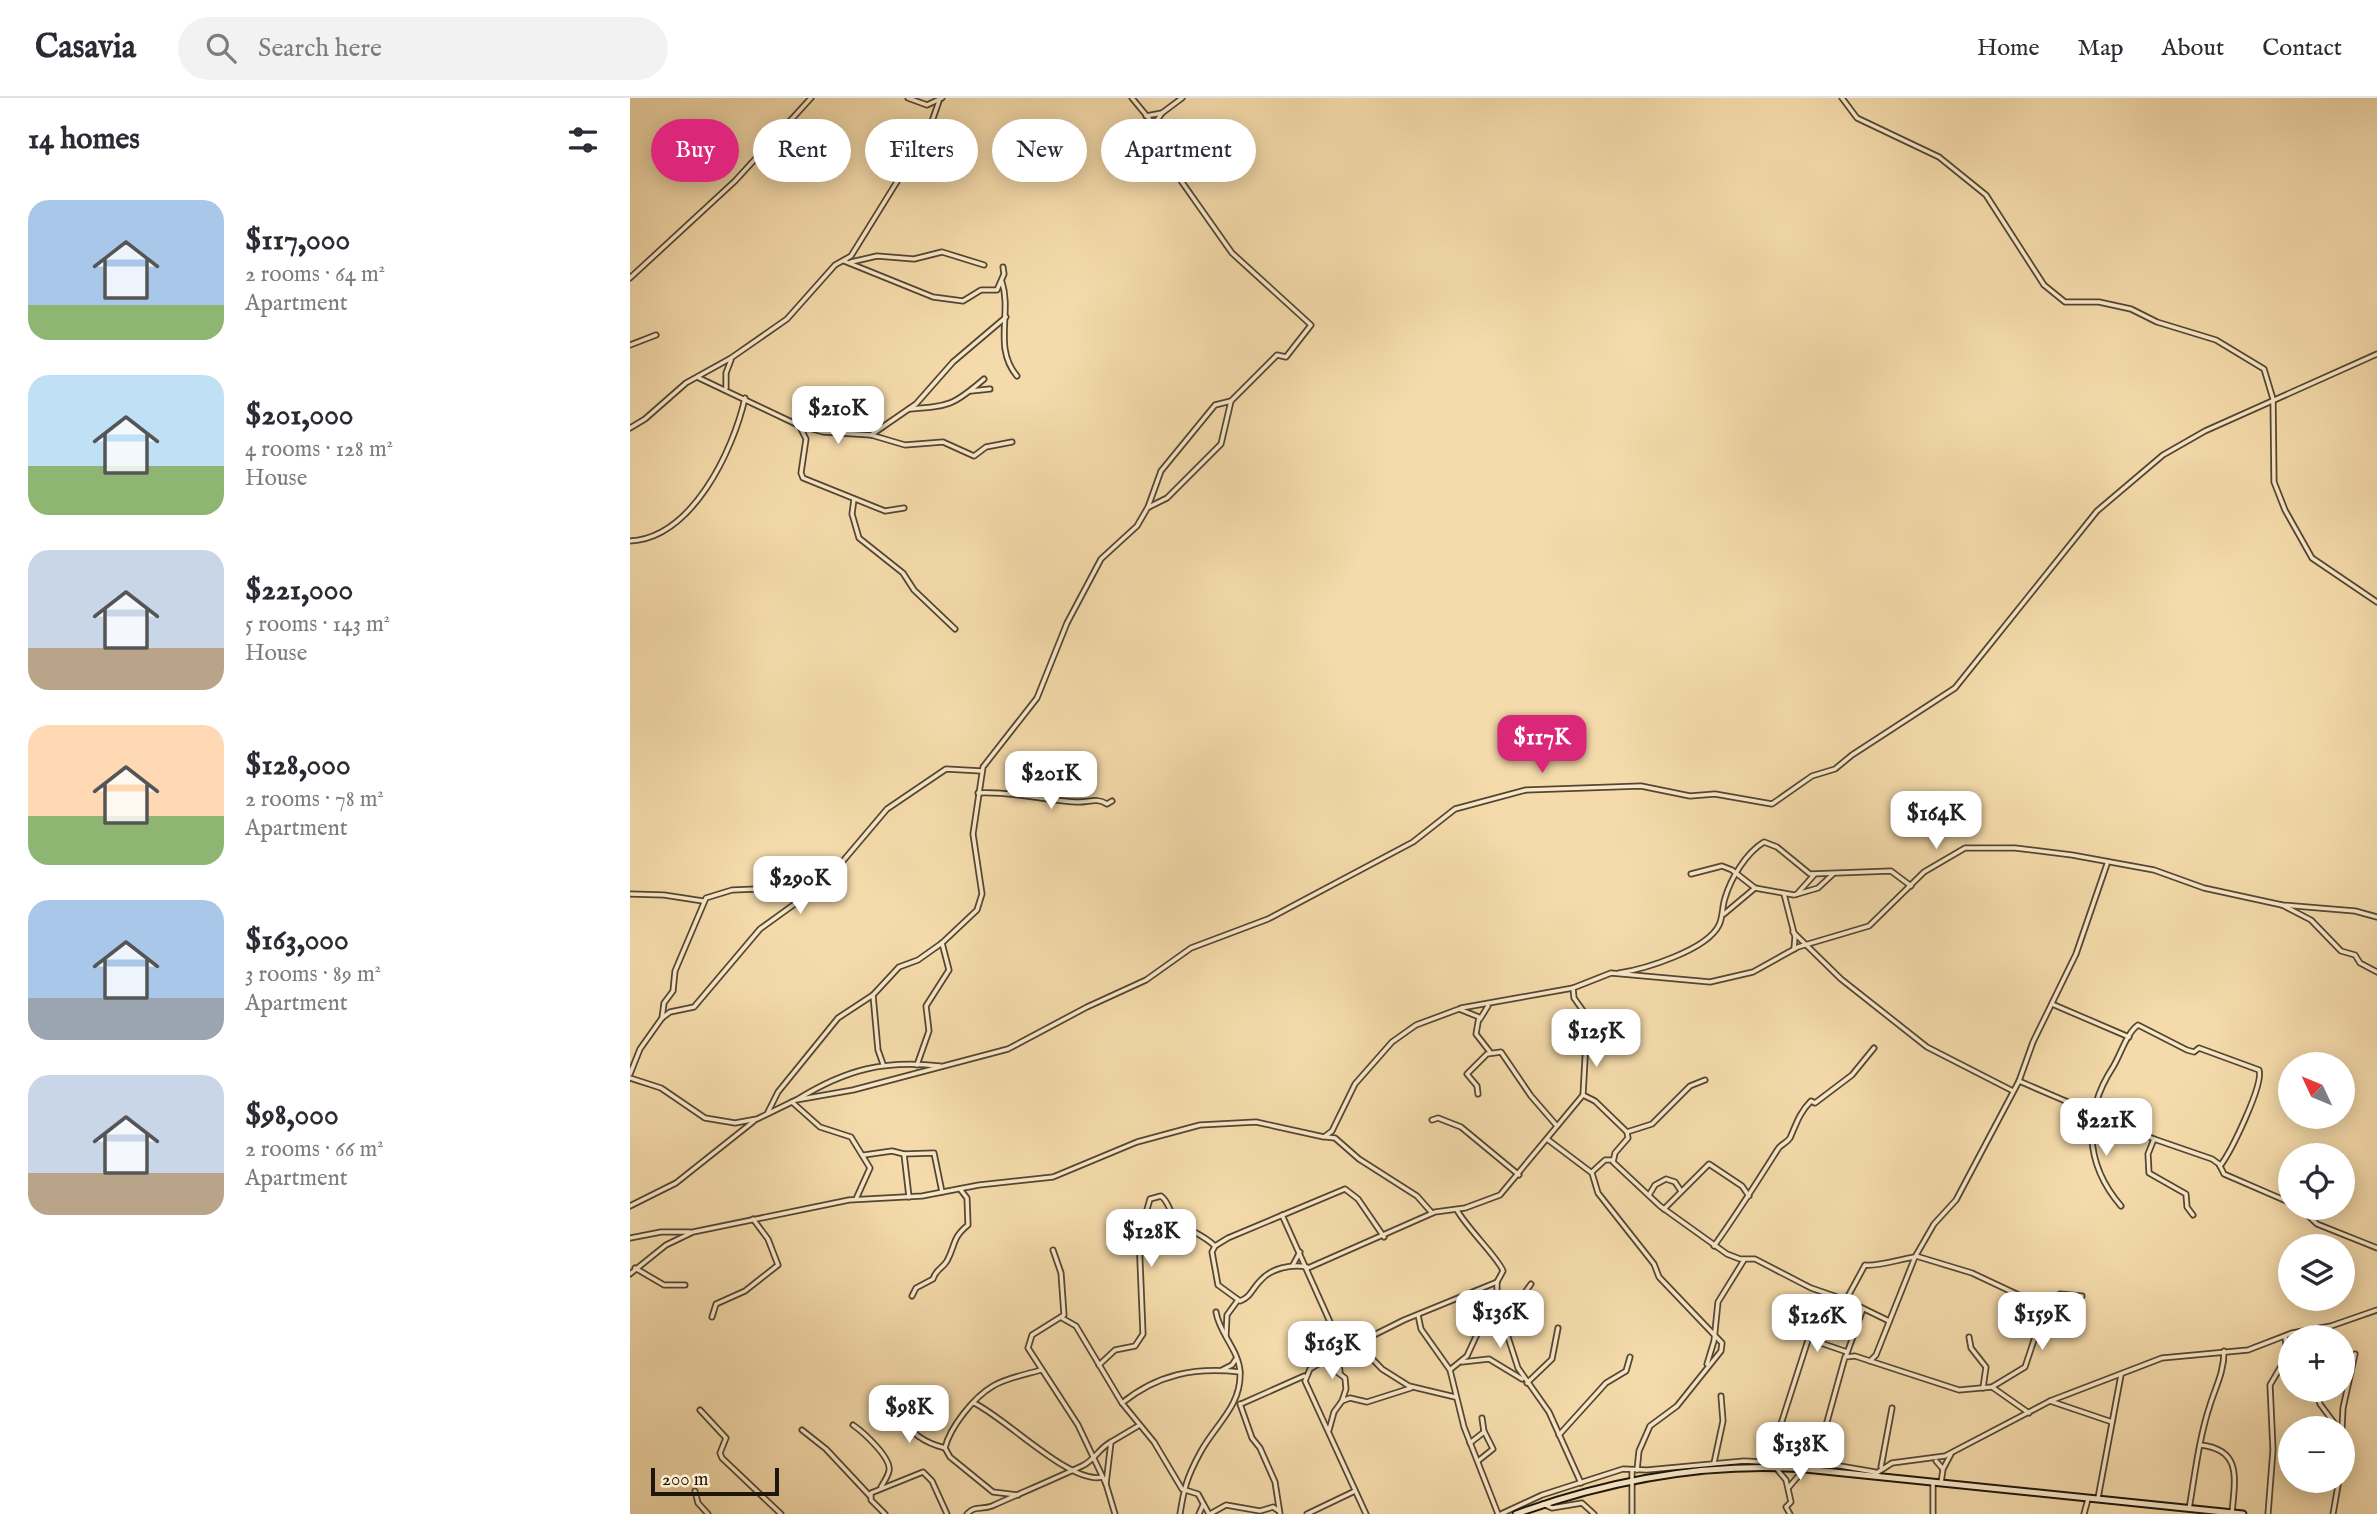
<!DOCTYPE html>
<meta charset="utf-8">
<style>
body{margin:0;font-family:"IM FELL English",serif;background:#f2f2f3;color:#2b2b33;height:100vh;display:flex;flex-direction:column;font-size:26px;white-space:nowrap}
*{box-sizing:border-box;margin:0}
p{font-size:23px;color:#7c7c81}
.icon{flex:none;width:38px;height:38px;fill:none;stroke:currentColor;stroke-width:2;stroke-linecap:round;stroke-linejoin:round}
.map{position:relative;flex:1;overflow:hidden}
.drawer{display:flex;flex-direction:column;background:#fff;width:630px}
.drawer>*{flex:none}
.banner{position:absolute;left:21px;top:21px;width:665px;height:63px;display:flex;gap:14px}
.needle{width:46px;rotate:314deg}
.buttons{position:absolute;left:1648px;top:954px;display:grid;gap:14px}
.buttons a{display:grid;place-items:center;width:77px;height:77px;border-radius:50%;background:#fff;box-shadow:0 4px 18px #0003;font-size:35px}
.scale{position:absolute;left:21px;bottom:18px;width:128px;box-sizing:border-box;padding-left:7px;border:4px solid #1e150b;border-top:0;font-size:19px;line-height:24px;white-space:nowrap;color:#1e150b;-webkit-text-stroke:5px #f8e8c8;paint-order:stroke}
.price{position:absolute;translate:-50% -60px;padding:0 16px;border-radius:14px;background:#fff;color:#222;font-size:23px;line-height:46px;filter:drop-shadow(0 2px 4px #0008)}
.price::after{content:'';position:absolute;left:50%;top:42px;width:21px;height:16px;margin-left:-10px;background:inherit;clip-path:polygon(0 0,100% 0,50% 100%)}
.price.selected{background:#db2777;color:#fff}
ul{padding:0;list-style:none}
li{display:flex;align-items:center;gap:21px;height:175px;padding:0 28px}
li span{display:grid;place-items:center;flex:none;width:196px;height:140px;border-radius:21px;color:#555}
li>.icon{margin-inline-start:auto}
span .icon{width:84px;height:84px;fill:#fffc;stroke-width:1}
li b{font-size:30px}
h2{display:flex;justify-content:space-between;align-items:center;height:84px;padding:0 28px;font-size:30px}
.tag{padding:0 24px;border-radius:32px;background:#fff;box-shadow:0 4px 18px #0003;font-size:24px;line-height:63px}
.tag.selected{background:#db2777;color:#fff}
header{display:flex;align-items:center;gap:42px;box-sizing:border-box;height:98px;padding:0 35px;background:#fff;border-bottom:2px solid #e1e1e2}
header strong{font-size:33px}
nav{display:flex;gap:38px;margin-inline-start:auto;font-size:24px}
.search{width:490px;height:63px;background:#f2f2f3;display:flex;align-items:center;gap:18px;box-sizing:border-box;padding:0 24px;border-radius:38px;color:#7c7c81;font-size:26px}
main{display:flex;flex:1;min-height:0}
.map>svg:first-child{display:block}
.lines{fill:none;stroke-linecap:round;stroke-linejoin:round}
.minor-casing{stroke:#544633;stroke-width:7}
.secondary-casing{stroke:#1e150b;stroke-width:9}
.minor{stroke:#f8e8c8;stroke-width:3.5}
.secondary{stroke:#f8e8c8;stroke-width:5}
</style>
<header>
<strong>Casavia</strong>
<div class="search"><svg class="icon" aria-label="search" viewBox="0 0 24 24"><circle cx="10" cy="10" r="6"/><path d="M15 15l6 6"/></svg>Search here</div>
<nav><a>Home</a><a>Map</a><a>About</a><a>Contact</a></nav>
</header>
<main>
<section class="drawer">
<h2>14 homes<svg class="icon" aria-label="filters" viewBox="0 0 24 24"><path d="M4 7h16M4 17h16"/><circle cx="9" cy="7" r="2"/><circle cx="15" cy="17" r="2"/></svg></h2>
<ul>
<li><span style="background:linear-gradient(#a9c7e8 75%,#8fb573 0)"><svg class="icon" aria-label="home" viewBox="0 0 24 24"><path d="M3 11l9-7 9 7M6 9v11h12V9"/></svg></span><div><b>$117,000</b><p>2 rooms · 64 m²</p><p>Apartment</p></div></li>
<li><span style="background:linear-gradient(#bfe0f5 65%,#8fb573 0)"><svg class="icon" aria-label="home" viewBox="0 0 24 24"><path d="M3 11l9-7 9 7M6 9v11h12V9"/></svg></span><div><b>$201,000</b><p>4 rooms · 128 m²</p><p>House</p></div></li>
<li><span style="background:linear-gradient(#c9d6e8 70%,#b9a48a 0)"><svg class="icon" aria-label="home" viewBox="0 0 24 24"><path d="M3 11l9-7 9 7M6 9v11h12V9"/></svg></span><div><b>$221,000</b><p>5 rooms · 143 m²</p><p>House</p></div></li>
<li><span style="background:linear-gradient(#ffd9b3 65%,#8fb573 0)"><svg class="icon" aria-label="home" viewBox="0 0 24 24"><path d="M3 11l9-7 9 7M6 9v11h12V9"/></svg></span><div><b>$128,000</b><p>2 rooms · 78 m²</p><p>Apartment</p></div></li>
<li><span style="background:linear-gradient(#a9c7e8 70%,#9aa5b1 0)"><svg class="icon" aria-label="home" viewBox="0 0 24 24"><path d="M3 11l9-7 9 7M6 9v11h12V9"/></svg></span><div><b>$163,000</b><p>3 rooms · 89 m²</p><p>Apartment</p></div></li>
<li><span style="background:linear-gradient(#c9d6e8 70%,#b9a48a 0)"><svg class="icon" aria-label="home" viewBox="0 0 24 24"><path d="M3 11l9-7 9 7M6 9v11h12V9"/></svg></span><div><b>$98,000</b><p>2 rooms · 66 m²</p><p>Apartment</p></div></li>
</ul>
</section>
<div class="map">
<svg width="1747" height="1416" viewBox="0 0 1747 1416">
<rect width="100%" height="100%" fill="#f5dbab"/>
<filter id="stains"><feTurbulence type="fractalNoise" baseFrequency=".00286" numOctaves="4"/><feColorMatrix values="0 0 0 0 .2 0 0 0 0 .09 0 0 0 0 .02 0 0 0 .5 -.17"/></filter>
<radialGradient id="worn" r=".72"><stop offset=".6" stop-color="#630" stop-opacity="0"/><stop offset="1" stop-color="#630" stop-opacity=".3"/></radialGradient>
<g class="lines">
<g class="minor-casing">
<g id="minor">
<polyline points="278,0 297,7 312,0"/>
<polyline points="1212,0 1227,20 1309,59 1356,97 1414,187 1435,204 1469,204 1501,211 1527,224 1586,242 1634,271 1643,301 1644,384 1655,412 1682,460 1747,504"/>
<polyline points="516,18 532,15"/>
<polyline points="523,28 532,15 552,0"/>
<polyline points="214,163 303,199 333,203 351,192 367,192 374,176 373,169"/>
<polyline points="221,164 247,158 284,161 312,154 354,167"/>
<polyline points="0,180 105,83 181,0"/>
<path d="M372 184C382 215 363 250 387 278"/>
<polyline points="0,247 26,237"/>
<polyline points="69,280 168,327 193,334 241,337 286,306 323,264 376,219"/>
<polyline points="96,290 96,275 101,262"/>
<polyline points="341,293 360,291"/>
<path d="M279 311C319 308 323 308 354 281"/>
<polyline points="170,329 176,341 171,375 173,380 255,413 274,410"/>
<polyline points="0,330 15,321 56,285 101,260 157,221 205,167 221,158 299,32 309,3"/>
<polyline points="241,337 275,347 313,344 344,358 356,349 382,344"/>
<polyline points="224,401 222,416 229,440 273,475 284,492 325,531"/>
<polyline points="519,409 537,400 591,346 601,303"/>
<path d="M0 443C62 440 103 353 115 300"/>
<path d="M348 695C381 693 413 702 446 704 458 705 466 699 477 706L482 703"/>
<polyline points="1061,776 1092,768 1102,772 1125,790 1164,797 1188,790 1203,776"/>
<polyline points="0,796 34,797 73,803"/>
<polyline points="1154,796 1165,839 1164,851"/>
<polyline points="1167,796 1184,777"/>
<polyline points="1652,807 1681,822 1711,853 1725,857 1730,865 1747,874"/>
<polyline points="1094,816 1125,790"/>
<polyline points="1163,834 1211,881 1297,949 1383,993"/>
<path d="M989 875C1015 871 1077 852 1089 827 1093 819 1092 809 1095 800 1101 780 1116 755 1134 744L1147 749 1180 776 1261 773 1281 788"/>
<polyline points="243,897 248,952 253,966"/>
<polyline points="1422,906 1499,939"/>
<polyline points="831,910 943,890"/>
<polyline points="954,914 944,900 943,890 981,875 1080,884 1123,874 1168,849 1239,828 1294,774 1335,750 1385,750 1442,757 1524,772 1574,790 1652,807 1725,813 1747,819"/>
<polyline points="32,920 34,905 43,893 45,873 76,800 102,792 127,791 168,803"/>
<polyline points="850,921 858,908"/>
<polyline points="287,967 299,933 296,908 319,872 312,845"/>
<polyline points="0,976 10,951 32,920 40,914 64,909 130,831 166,805 192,772 213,763 257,711 316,671 352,673"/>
<polyline points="0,980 31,990 75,1020 105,1025 127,1021 166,1002 223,992 378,951 457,909 516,882 561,850 638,821 783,744 825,711 896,692 1011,688 1060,698 1085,696 1142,706 1182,678 1205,671 1222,657 1325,590 1467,413 1533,357 1575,333 1747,256"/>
<polyline points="1389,983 1524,1041 1582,1061 1589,1066 1594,1076 1661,1105"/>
<polyline points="848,996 847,988 837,976 857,956 871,954 901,998 927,1028"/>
<polyline points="953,997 956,943"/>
<path d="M168 1001C217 971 254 962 310 968"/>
<polyline points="162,1004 190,1029 221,1039 240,1070 226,1101"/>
<polyline points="138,1014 148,994 208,920 243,897 269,869 288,862 312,845 347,812 352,796 343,736 353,669 407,600 437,525 471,461 507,428 518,409 531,373 585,307 601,303 647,257 656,259 681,227 602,155 542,70 523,39 521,23 502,0"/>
<polyline points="802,1022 808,1020 831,1029 889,1077"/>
<polyline points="997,1034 998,1040 985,1055 983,1064 1030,1108 1097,1156 1110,1161 1125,1161 1181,1190 1216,1202 1259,1223"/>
<polyline points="696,1039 705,1040 729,1061 787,1098 802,1115"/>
<polyline points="917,1041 962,1075 968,1095 1024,1166 1029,1179 1092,1245 1091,1253 1047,1308 1020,1328 1009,1353 1007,1372"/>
<polyline points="1524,1041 1518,1056 1519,1075 1556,1096 1557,1109 1563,1117"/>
<polyline points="274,1056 304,1055 312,1094"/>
<polyline points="234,1057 262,1053 274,1056 279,1099"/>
<polyline points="962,1074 975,1062 982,1062"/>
<polyline points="1019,1097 1025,1087 1036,1081 1045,1084 1051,1093"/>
<polyline points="0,1108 46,1085 124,1023"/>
<path d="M1491 1108C1454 1065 1453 1015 1483 969 1491 956 1496 936 1508 927L1557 952 1564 954 1569 950 1629 972C1634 986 1601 1054 1590 1068"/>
<polyline points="1670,1110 1687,1126 1747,1150"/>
<polyline points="1034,1111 1079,1066 1112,1088 1119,1098"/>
<polyline points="652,1117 709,1244 705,1256 680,1271 675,1283 736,1416"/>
<polyline points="0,1140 31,1134 60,1134"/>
<path d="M1084 1148C1107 1116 1127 1084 1148 1051 1151 1046 1157 1045 1160 1040 1166 1027 1169 1015 1181 1003L1185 1005 1222 977 1244 950"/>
<polyline points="423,1152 431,1175 434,1217 402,1237 398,1250 448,1327 476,1386 485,1416"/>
<polyline points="663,1167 670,1154"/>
<path d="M677 1169C661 1166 641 1170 630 1183 622 1191 621 1199 610 1203L588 1187 582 1154 585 1148 598 1140 715 1091 728 1101 754 1139"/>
<polyline points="5,1170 34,1187 55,1187"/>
<polyline points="678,1170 805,1114 835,1110 870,1097 953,997 965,1003 997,1034 1022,1026 1060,988 1075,982"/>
<polyline points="0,1176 36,1147 63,1134 219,1102 292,1098 349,1087 423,1079 507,1044 570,1027 626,1024 694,1039 702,1033 725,986 762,944 786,927 829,911 849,919 846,936 860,954"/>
<polyline points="867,1184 867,1205 888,1270 919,1314 951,1385"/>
<path d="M282 1198 286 1190 303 1181C306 1171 312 1171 317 1163 326 1146 322 1140 338 1127L337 1100 330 1091"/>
<path d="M1216 1202 1235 1167C1247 1169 1270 1161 1285 1159"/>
<polyline points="1414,1210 1430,1196 1452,1198"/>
<polyline points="872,1212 886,1207 901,1186"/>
<polyline points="788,1217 791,1231 820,1272 834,1329 868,1416"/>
<polyline points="82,1219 86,1206 115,1193 148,1167 138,1141 123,1121"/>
<polyline points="432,1220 446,1228 492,1305 524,1344 552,1391 568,1396 579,1416"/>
<polyline points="1373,1231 1383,1196"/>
<polyline points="1175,1234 1185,1243 1217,1254"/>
<polyline points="596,1238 597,1217 608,1202"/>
<polyline points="1339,1239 1341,1250 1356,1269 1353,1290"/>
<polyline points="729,1247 752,1271 779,1288 825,1299"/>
<polyline points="708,1255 710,1274"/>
<path d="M706 1256 774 1222 867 1184 873 1173C870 1162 836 1129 827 1112"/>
<polyline points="1216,1258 1233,1211"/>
<polyline points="1240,1263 1329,1292 1362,1289 1395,1269 1414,1212 1412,1208 1342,1175 1286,1158"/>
<polyline points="694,1264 715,1280 716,1291 712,1303"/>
<polyline points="832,1264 859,1261 892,1281"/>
<polyline points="1077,1266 1084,1243 1088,1204 1114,1162"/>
<path d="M469 1267 485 1252 505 1248 513 1236 509 1139 520 1101 531 1098C540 1105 539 1115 547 1122 559 1134 570 1134 585 1148"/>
<polyline points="821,1271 837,1258 849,1232 846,1193"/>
<polyline points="592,1272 602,1267 606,1261"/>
<polyline points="897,1285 922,1261 928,1230"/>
<polyline points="1362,1289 1399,1315"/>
<polyline points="1686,1292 1690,1306 1708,1330"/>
<polyline points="1420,1303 1482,1324"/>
<path d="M344 1305C376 1320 441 1387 472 1379"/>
<path d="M492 1305C528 1276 565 1269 610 1274"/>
<polyline points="610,1306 622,1340 630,1350 645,1384 650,1416"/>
<polyline points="611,1306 674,1278"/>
<polyline points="70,1312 96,1340 90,1355 92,1360 151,1416"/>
<path d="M275 1314C274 1335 299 1346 315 1350"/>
<path d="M223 1327C233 1334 262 1360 259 1373 258 1378 254 1384 251 1389"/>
<polyline points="1712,1330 1713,1310 1725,1256"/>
<polyline points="172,1332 196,1351 240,1398"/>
<polyline points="699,1332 704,1314 712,1303 720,1300 737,1304 781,1290"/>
<polyline points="929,1337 976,1285 996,1273 1000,1259"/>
<polyline points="840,1345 854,1334 852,1320"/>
<path d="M1571 1347C1612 1352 1605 1380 1602 1415"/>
<polyline points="848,1363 863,1351 854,1333"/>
<polyline points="1139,1363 1179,1239"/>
<polyline points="1306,1363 1313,1371 1311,1385"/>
<polyline points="1084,1365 1093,1323 1091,1298"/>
<polyline points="1251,1369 1262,1310"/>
<polyline points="1146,1370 1156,1382 1161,1404 1156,1409 1160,1416"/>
<polyline points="1313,1371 1321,1356"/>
<polyline points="1242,1378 1262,1365 1315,1358 1420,1303 1532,1260 1618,1252 1662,1235 1701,1228 1747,1212"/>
<polyline points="476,1386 481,1344 508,1328"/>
<polyline points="1159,1389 1176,1369 1195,1331 1215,1259 1225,1258 1240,1263 1246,1257 1285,1159 1304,1126 1326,1102 1389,983 1403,944 1446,856 1477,766"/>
<polyline points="65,1393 68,1405 78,1416"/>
<path d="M388 1397 363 1394 320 1359 315 1350C320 1329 344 1299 363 1288 376 1280 397 1276 411 1272"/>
<polyline points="1468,1400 1491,1277"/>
<polyline points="913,1406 922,1410 952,1405 964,1416"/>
<path d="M1559 1411C1565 1376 1569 1340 1580 1307 1586 1288 1594 1274 1594 1253"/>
<polyline points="255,1416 241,1402 241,1395 293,1374 302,1383 317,1416"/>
<path d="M337 1416C345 1407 352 1412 362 1408 391 1395 422 1382 452 1368 465 1362 469 1350 481 1344"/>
<path d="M550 1416C554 1390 557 1379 570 1355 584 1328 612 1308 610 1274 609 1252 589 1235 586 1214"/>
<polyline points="569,1416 573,1407"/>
<polyline points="580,1416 596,1407 630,1413 643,1409 649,1413"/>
<polyline points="677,1416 725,1393"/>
<polyline points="871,1416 912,1397 993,1371 1017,1372 1114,1363 1210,1368 1245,1374"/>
<polyline points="1002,1416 1002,1373"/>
<polyline points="1303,1416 1303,1384"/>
<polyline points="1454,1416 1458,1401"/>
<polyline points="1638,1416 1643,1352 1640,1287 1657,1258 1655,1238"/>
<polyline points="1703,1416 1709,1382"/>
</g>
</g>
<g class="secondary-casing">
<path id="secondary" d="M886 1416C980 1382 1075 1364 1175 1371L1613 1416"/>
</g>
<use href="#minor" class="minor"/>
<use href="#secondary" class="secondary"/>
</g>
<rect width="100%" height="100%" filter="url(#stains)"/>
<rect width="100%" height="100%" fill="url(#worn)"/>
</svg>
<div class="buttons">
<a><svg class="needle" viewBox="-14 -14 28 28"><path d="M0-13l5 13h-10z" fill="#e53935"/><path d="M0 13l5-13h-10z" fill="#7c7c81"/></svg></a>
<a><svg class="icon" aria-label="locate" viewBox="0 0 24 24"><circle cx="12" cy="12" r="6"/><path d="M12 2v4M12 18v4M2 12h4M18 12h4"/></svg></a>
<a><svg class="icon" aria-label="layers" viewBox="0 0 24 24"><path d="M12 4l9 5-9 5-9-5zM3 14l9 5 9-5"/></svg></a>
<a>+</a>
<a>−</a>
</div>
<div class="scale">200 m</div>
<b class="price" style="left:208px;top:348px">$210K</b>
<b class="price selected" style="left:912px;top:677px">$117K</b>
<b class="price" style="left:421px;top:713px">$201K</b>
<b class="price" style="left:1306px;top:753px">$164K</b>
<b class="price" style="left:170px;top:818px">$290K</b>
<b class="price" style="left:966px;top:971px">$125K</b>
<b class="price" style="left:1476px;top:1060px">$221K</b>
<b class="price" style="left:521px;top:1171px">$128K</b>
<b class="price" style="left:870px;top:1252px">$136K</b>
<b class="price" style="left:1412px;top:1254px">$159K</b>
<b class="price" style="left:1187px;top:1256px">$126K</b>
<b class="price" style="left:702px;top:1283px">$163K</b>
<b class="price" style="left:279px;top:1347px">$98K</b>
<b class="price" style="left:1170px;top:1384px">$138K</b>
<div class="banner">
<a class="tag selected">Buy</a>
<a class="tag">Rent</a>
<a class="tag">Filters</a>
<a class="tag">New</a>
<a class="tag">Apartment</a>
</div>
</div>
</main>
